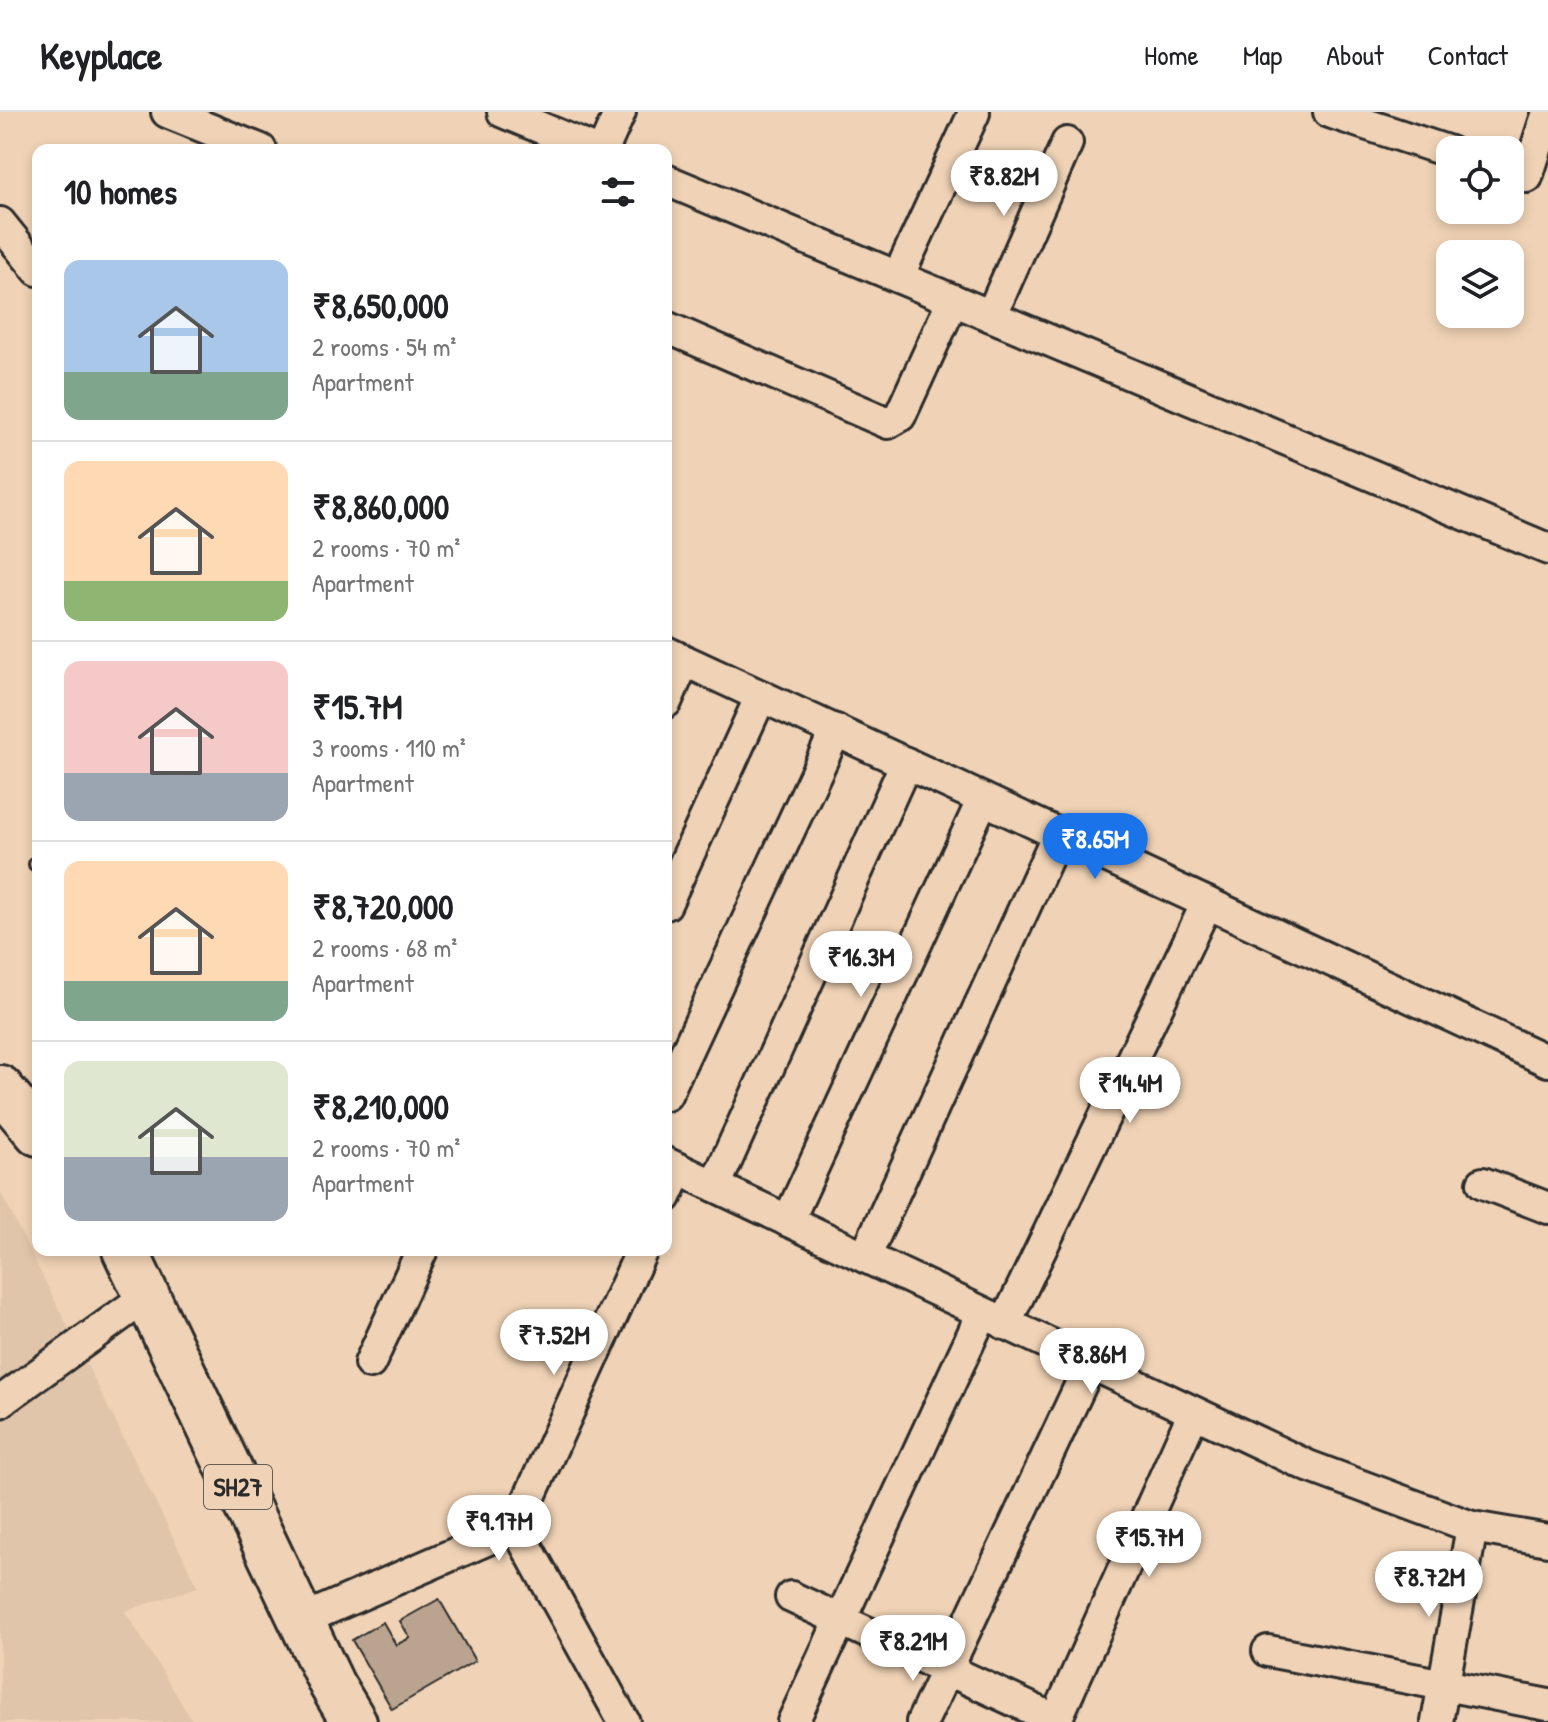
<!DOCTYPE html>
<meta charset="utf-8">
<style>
body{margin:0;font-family:"Patrick Hand",sans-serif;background:#f2f2f2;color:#202124;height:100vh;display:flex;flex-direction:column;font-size:30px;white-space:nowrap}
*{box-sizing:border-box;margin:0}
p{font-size:26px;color:#757577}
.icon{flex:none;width:44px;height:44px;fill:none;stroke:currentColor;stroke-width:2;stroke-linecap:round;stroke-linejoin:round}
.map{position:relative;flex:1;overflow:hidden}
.panel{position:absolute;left:32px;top:32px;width:640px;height:1112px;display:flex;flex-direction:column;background:#fff;border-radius:16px;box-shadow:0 4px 12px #0003}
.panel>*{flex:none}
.controls{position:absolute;left:1436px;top:24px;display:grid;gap:16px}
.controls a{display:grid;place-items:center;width:88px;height:88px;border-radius:16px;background:#fff;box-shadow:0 4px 12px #0003;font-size:40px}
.price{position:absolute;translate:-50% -68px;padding:0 18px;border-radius:28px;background:#fff;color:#222;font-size:26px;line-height:52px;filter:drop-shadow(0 2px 4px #0008)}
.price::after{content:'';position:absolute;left:50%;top:48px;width:24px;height:18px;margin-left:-12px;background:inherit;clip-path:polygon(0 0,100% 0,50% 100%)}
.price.selected{background:#1a73e8;color:#fff}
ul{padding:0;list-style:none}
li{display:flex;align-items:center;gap:24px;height:200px;padding:0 32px}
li+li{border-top:2px solid #e0e0e0}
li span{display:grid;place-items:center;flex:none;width:224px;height:160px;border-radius:16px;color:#555}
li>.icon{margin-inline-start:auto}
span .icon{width:96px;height:96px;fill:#fffc;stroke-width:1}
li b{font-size:34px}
h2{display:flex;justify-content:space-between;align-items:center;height:96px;padding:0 32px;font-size:34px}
header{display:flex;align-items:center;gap:48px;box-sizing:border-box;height:112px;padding:0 40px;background:#fff;border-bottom:2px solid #e0e0e0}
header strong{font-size:38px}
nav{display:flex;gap:44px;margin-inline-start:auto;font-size:28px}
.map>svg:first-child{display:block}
.built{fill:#e0c5aa}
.building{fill:#baa48f;stroke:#2b2b2b;stroke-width:2}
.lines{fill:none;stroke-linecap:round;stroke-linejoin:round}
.lane-casing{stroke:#2b2b2b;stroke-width:20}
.street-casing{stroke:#2b2b2b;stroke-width:36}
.primary-casing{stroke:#2b2b2b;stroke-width:50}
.lane{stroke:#f0d3b6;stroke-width:14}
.street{stroke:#f0d3b6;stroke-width:30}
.primary{stroke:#f0d3b6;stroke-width:44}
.labels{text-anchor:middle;stroke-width:7;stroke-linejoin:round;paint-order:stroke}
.shield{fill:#f0d3b6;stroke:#665d55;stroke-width:2}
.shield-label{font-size:26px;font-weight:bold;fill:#2b2b2b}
</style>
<header>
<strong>Keyplace</strong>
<nav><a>Home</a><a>Map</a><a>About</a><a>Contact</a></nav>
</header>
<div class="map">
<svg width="1548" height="1610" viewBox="0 0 1548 1610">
<rect width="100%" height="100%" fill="#f0d3b6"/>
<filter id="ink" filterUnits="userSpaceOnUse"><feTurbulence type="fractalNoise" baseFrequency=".0125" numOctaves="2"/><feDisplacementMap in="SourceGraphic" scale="16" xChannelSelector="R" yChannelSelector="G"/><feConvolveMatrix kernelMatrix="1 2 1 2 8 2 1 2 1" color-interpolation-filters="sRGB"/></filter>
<g filter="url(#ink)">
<polygon class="built" points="0,1079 198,1475 125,1499 193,1610 0,1610"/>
<polygon class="building" points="439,1487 475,1549 392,1597 352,1528 383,1510 396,1533 410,1526 400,1509"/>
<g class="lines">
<g class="lane-casing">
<polyline id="lane" points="37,752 38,753"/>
</g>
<g class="street-casing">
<g id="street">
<polyline points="167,0 261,38"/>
<polyline points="503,0 594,38"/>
<polyline points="1329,0 1450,40"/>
<polyline points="603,38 620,0"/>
<polyline points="1510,60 1527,65 1548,0"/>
<polyline points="666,68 1548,437"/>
<polyline points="0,111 38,158"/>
<polyline points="898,165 974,1"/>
<polyline points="991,204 1067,31"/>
<polyline points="666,215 888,311 900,304 953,188"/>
<polyline points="666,540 1548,949"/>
<polyline points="666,590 684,549"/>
<polyline points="666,792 761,584"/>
<polyline points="666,983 836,618"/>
<polyline points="666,1051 1308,1354 1472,1415 1548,1428"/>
<polyline points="1483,1071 1548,1096"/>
<polyline points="715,1074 906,651"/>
<polyline points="666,1085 679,1057"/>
<polyline points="788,1109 983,687"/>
<polyline points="865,1145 1058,722"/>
<polyline points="1005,1212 1207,791"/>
<polyline points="370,1251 422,1138"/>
<polyline points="0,1290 147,1184"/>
<polyline points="516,1415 642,1138"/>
<polyline points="791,1485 1056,1608"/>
<polyline points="302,1508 516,1415 624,1610"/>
<polyline points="1268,1539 1548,1593"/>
<polyline points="793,1610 982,1202"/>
<polyline points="922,1610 1090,1253"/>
<polyline points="1055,1610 1193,1302"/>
<polyline points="1437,1610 1472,1415"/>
</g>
</g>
<g class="primary-casing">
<g id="primary">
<polyline points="0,976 38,1021"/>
<polyline points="125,1138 332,1573 354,1610"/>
</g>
</g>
<use href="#lane" class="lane"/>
<use href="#street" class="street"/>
<use href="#primary" class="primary"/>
</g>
</g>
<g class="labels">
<rect class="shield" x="204" y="1353" width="68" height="44" rx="6"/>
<g class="shield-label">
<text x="238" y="1384">SH27</text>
</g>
</g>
</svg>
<div class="controls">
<a><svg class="icon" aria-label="locate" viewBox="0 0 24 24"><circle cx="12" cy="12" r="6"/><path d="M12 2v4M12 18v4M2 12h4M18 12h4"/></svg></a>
<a><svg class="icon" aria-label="layers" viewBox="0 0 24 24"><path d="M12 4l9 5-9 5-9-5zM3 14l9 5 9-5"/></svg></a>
</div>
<b class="price" style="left:1004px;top:106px">₹8.82M</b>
<b class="price selected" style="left:1095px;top:769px">₹8.65M</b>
<b class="price" style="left:861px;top:887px">₹16.3M</b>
<b class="price" style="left:1130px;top:1013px">₹14.4M</b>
<b class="price" style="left:554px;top:1265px">₹7.52M</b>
<b class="price" style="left:1092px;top:1284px">₹8.86M</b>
<b class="price" style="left:499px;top:1451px">₹9.17M</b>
<b class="price" style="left:1149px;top:1467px">₹15.7M</b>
<b class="price" style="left:1429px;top:1507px">₹8.72M</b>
<b class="price" style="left:913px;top:1571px">₹8.21M</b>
<section class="panel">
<h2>10 homes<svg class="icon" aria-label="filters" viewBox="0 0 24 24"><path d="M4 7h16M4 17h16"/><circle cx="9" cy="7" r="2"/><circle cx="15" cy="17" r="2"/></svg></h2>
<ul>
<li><span style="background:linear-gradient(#a9c7e8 70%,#7fa58c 0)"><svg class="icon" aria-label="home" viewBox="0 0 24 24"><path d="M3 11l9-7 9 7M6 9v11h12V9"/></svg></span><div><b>₹8,650,000</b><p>2 rooms · 54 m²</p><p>Apartment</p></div></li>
<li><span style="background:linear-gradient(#ffd9b3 75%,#8fb573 0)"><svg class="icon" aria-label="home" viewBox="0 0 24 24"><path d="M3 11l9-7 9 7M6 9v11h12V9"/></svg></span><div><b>₹8,860,000</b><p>2 rooms · 70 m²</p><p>Apartment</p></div></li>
<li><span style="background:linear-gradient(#f6c9c9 70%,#9aa5b1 0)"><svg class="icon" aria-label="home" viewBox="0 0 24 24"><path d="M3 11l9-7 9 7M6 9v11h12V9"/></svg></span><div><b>₹15.7M</b><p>3 rooms · 110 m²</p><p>Apartment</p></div></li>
<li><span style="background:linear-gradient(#ffd9b3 75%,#7fa58c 0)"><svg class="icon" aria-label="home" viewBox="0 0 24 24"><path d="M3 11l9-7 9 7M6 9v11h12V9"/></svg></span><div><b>₹8,720,000</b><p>2 rooms · 68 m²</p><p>Apartment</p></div></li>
<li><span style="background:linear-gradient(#dfe7d0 60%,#9aa5b1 0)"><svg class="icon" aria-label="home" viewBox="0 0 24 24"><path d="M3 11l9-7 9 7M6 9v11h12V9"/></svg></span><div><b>₹8,210,000</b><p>2 rooms · 70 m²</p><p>Apartment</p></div></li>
</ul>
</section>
</div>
